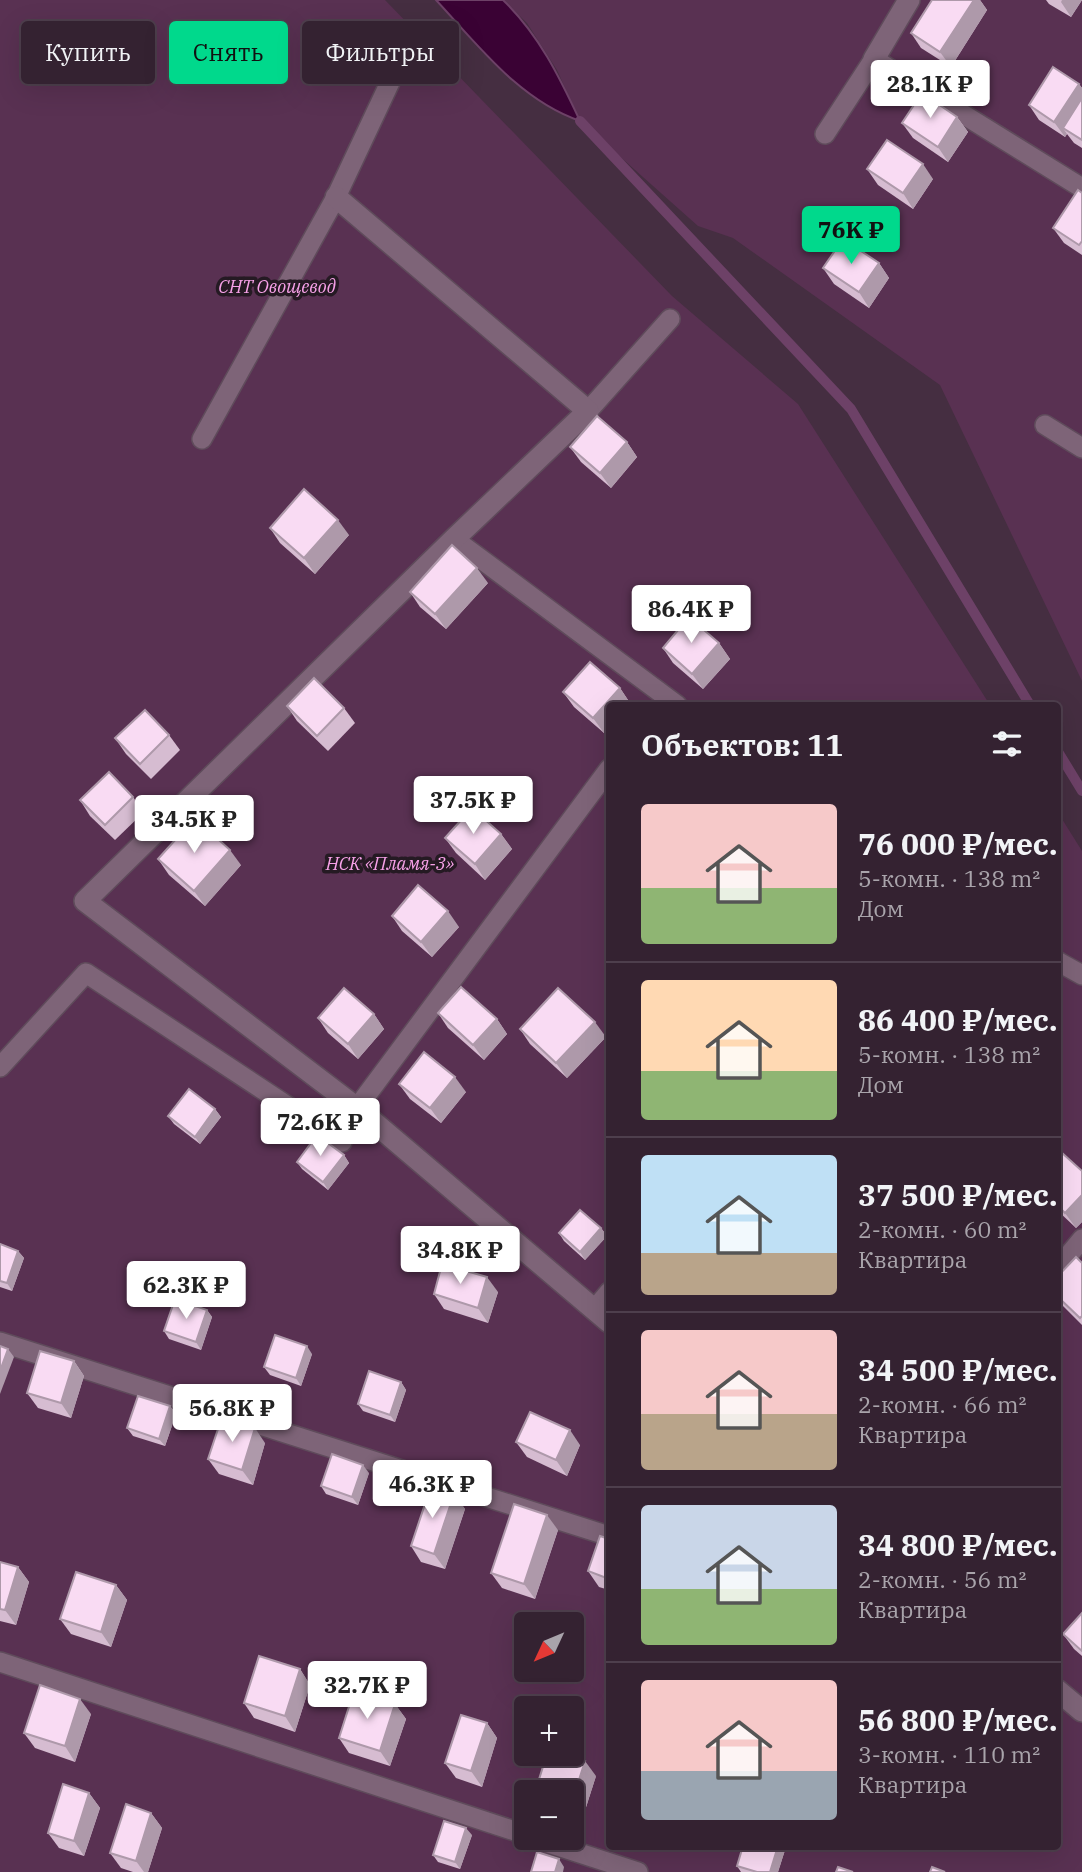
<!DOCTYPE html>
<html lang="ru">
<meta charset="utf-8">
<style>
body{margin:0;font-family:"IBM Plex Serif",serif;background:#3c2a39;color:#f1f3f6;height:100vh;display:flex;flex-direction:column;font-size:26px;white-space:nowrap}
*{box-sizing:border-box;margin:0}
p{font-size:23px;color:#a9a4ab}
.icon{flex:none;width:38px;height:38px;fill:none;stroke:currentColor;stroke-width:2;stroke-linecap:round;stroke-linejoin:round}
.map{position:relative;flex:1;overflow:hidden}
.details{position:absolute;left:606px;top:702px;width:455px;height:1148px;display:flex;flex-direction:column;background:#342231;border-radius:7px;box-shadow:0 7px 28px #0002,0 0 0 2px #4e3f4d}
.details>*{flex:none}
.guide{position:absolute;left:21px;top:21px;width:480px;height:63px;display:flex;gap:14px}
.needle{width:46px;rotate:226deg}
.fabs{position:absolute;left:514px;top:1612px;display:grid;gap:14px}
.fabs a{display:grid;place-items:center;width:70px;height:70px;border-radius:7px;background:#342231;box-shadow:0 7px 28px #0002,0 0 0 2px #4e3f4d;font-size:35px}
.price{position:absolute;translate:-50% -60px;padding:0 16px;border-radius:7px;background:#fff;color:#222;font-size:23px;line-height:46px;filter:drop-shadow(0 2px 4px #0008)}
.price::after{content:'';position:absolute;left:50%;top:42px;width:21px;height:16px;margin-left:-10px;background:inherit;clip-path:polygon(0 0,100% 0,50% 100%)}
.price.on{background:#00d98c;color:#111}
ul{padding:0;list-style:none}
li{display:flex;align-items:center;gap:21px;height:175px;padding:0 35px}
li+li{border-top:2px solid #4e3f4d}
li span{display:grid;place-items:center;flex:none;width:196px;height:140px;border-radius:7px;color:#555}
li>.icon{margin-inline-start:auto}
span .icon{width:84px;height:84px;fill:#fffc;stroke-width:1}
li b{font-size:30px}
h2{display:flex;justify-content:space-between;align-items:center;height:84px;padding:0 35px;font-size:30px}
.tag{padding:0 24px;border-radius:7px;background:#342231;box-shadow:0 7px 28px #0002,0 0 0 2px #4e3f4d;font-size:24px;line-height:63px}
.tag.on{background:#00d98c;color:#111}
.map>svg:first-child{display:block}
.green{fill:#593152;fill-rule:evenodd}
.water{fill:#3a0234;stroke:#6d4167;stroke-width:2}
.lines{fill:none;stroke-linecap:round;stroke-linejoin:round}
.stream{stroke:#6d4167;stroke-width:10}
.lane-casing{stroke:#5f4b5b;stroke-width:22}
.street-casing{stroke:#5f4b5b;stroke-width:24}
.lane{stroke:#7e6478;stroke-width:19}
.street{stroke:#7e6478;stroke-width:21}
.wall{fill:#d6bcd1}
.shaded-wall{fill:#ae99aa}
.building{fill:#f9dbf3;stroke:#ae99aa;stroke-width:2}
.labels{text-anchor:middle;stroke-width:7;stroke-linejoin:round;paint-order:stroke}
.park-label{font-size:18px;font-style:italic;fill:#f7a1e8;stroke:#251a23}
</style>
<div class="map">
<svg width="1082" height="1872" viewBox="0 0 1082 1872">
<rect width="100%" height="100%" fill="#452e41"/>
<g class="green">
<path d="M0 0H385L672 296 798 404 990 705H609V1846H1057V811L1082 851V1872H0ZM527 1624H572V1670H527ZM527 1708H572V1754H527ZM527 1792H572V1838H527Z"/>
<polygon points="503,0 1082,0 1082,681 940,385 733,238 698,226 580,121 557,70 527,23"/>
</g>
<path class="water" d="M436 0H503C539 35 559 76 580 121 519 100 478 45 436 0Z"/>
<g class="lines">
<g class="stream">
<polyline points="580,121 851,409 1030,705"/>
<polyline points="1057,750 1082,791"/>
</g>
<g class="lane-casing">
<g id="lane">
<polyline points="825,134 874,59 1082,188"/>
<polyline points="588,411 670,319"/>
<polyline points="1045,425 1082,448"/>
<polyline points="202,439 336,197 408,44"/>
<polyline points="454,539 677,705"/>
<polyline points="1057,961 1082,975"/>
<polyline points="0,1067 86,973 342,1142"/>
<polyline points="357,1108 609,769"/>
<polyline points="1057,1269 1082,1239"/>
<polyline points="594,1310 609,1292"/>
<polyline points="0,1342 609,1536"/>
<polyline points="0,1662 527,1835"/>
<polyline points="533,1838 638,1872"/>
</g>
</g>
<g class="street-casing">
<g id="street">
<polyline points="874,59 909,0"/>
<polyline points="336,197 588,411 454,539 85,901 357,1108 609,1322"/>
<polyline points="1057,1690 1082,1711"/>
</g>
</g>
<use href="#lane" class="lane"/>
<use href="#street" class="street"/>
</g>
<g class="wall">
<polygon points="932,0 980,0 987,10 951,67 921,48 911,33"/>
<polygon points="1046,0 1082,0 1071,17 1049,4"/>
<polygon points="1079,84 1082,88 1082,148 1074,143 1067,134 1065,137 1039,120 1029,105"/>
<polygon points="957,117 968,132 948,162 913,138 902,123"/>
<polygon points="867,169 933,179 913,209 878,185"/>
<polygon points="1082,193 1082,255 1064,243 1053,228"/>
<polygon points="879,263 889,278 869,308 834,284 823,268"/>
<polygon points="627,442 637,457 611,488 581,462 570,447"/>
<polygon points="270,528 349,535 315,574 280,543"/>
<polygon points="488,583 446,629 420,607 410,592"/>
<polygon points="719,643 730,659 703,689 673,663 663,648"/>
<polygon points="620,688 630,703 628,705 609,705 609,727 604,733 574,707 563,692"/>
<polygon points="287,706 344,708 355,723 328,751 297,721"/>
<polygon points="169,735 180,750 151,779 126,754 115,738"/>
<polygon points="133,797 144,812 115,840 90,816 80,800"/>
<polygon points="501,834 512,849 485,880 456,853 445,838"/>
<polygon points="158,859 241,865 205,906 169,875"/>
<polygon points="392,916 459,927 432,957 402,931"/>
<polygon points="438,1013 497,1019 507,1034 484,1060 448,1028"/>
<polygon points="374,1014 384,1029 358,1059 328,1033 318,1018"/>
<polygon points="520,1029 606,1037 567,1078 530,1044"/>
<polygon points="399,1084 466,1092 441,1123 410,1099"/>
<polygon points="215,1109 221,1117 200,1144 174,1124 168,1116"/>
<polygon points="344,1155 349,1163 328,1190 302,1169 297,1162"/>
<polygon points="1057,1156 1082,1171 1082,1222 1076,1228 1057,1210"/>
<polygon points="601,1228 607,1236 585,1260 564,1241 559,1233"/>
<polygon points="0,1244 18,1251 24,1258 12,1291 0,1287"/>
<polygon points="1082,1263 1082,1325 1057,1300 1057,1277"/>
<polygon points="498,1292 488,1323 444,1309 434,1294"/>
<polygon points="207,1310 212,1317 201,1350 169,1339 164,1331"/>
<polygon points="312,1354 301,1386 270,1375 264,1367"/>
<polygon points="74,1361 84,1376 71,1418 38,1408 27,1393"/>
<polygon points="401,1382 406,1390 395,1422 363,1411 358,1404"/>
<polygon points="170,1406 176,1414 165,1446 133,1436 127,1428"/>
<polygon points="516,1442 580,1445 567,1476 527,1457"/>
<polygon points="265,1443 253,1485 219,1474 208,1459"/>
<polygon points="369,1473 358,1505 326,1494 321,1486"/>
<polygon points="454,1494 465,1509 445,1569 421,1562 411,1546"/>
<polygon points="558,1530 535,1599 502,1588 491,1573"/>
<polygon points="609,1539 609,1590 599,1587 588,1571"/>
<polygon points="0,1562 18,1567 29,1582 16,1625 0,1621"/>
<polygon points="116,1585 127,1600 111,1647 71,1634 60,1619"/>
<polygon points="1082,1613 1082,1656 1074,1649 1063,1634"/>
<polygon points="300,1669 310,1685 295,1732 254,1718 244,1703"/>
<polygon points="395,1704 406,1719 390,1766 349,1753 339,1738"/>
<polygon points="91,1714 75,1762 35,1748 24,1733"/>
<polygon points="487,1723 497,1738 482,1787 456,1778 445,1763"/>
<polygon points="596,1776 580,1826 572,1824 572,1792"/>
<polygon points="89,1793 100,1808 84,1856 59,1848 48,1833"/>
<polygon points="151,1813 162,1828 148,1872 133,1872 121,1868 110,1853"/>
<polygon points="472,1835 460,1869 438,1862 433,1855"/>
<polygon points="785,1850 778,1872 741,1872 737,1866"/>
</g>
<g class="shaded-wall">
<polygon points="974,0 980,0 987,10 951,67 940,52"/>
<polygon points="1062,0 1082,0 1071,17 1061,2"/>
<polygon points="1079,84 1082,88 1082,111 1063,128 1067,134 1065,137 1054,122"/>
<polygon points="957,117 968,132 948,162 938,147"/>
<polygon points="923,164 933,179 913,209 903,193"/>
<polygon points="879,263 889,278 869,308 859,292"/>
<polygon points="627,442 637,457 611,488 600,473"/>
<polygon points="338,520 349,535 315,574 304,558"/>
<polygon points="477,568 488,583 446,629 435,614"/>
<polygon points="719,643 730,659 703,689 692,674"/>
<polygon points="620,688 630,703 628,705 609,705 609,727 604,733 593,718"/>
<polygon points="501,834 512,849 485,880 475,864"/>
<polygon points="230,850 241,865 205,906 194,891"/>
<polygon points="1057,896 1063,904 1057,912"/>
<polygon points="448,911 459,927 432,957 421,942"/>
<polygon points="374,1014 384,1029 358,1059 348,1044"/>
<polygon points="497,1019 507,1034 484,1060 473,1045"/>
<polygon points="595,1022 606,1037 567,1078 556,1063"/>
<polygon points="455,1077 466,1092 441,1123 430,1108"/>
<polygon points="215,1109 221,1117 200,1144 195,1137"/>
<polygon points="344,1155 349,1163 328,1190 323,1182"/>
<polygon points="1082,1195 1082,1222 1076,1228 1065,1213"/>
<polygon points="601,1228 607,1236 585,1260 580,1252"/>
<polygon points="18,1251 24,1258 12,1291 7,1283"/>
<polygon points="487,1277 498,1292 488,1323 478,1308"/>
<polygon points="207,1310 212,1317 201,1350 196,1342"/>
<polygon points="307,1346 312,1354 301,1386 296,1378"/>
<polygon points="8,1349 14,1357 0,1394 0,1371"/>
<polygon points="74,1361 84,1376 71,1418 61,1403"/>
<polygon points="401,1382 406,1390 395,1422 390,1415"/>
<polygon points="170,1406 176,1414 165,1446 159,1439"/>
<polygon points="255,1428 265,1443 253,1485 242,1470"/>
<polygon points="570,1430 580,1445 567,1476 556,1460"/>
<polygon points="363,1465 369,1473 358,1505 352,1497"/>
<polygon points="454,1494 465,1509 445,1569 434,1554"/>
<polygon points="547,1515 558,1530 535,1599 524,1584"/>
<polygon points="18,1567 29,1582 16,1625 5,1610"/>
<polygon points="116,1585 127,1600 111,1647 101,1632"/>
<polygon points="300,1669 310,1685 295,1732 285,1716"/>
<polygon points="80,1699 91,1714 75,1762 65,1746"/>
<polygon points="395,1704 406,1719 390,1766 380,1751"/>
<polygon points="487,1723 497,1738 482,1787 471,1771"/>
<polygon points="585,1761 596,1776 580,1826 572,1815 572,1802"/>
<polygon points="89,1793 100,1808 84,1856 74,1841"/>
<polygon points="151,1813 162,1828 148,1872 144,1872 136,1861"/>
<polygon points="466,1828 472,1835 460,1869 455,1862"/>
<polygon points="778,1846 783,1846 785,1850 778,1872 770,1872"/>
<polygon points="559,1859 564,1867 563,1872 555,1872"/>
</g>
<g class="building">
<polygon points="932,0 974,0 940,52 911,33"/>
<polygon points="1053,67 1079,84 1054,122 1029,105"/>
<polygon points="922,93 957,117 938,147 902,123"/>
<polygon points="1082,98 1082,140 1063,128"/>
<polygon points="887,140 923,164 903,193 867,169"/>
<polygon points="1078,190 1082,193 1082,241 1079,245 1053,228"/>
<polygon points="843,239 879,263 859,292 823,268"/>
<polygon points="597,416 627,442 600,473 570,447"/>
<polygon points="304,489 338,520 304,558 270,528"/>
<polygon points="452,545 477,568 435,614 410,592"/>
<polygon points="689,617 719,643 692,674 663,648"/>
<polygon points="590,662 620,688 593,718 563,692"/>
<polygon points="314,678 344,708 317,736 287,706"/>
<polygon points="145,710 169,735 140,764 115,738"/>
<polygon points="109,772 133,797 105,825 80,800"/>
<polygon points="472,808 501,834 475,864 445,838"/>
<polygon points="195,818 230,850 194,891 158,859"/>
<polygon points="418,885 448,911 421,942 392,916"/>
<polygon points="461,987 497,1019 473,1045 438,1013"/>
<polygon points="344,988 374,1014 348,1044 318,1018"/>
<polygon points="558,988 595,1022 556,1063 520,1029"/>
<polygon points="424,1052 455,1077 430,1108 399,1084"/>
<polygon points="189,1089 215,1109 195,1137 168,1116"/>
<polygon points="317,1135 344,1155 323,1182 297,1162"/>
<polygon points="1061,1152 1082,1171 1082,1195 1065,1213 1057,1205 1057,1156"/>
<polygon points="580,1210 601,1228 580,1252 559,1233"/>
<polygon points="0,1244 18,1251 7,1283 0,1281"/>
<polygon points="1076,1257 1082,1263 1082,1316 1080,1318 1057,1296 1057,1277"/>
<polygon points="442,1264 487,1277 478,1308 434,1294"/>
<polygon points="175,1299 207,1310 196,1342 164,1331"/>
<polygon points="275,1335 307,1346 296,1378 264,1367"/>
<polygon points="0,1346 8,1349 0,1371"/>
<polygon points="40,1351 74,1361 61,1403 27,1393"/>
<polygon points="369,1371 401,1382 390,1415 358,1404"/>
<polygon points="138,1396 170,1406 159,1439 127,1428"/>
<polygon points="530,1412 570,1430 556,1460 516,1442"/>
<polygon points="222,1417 255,1428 242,1470 208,1459"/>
<polygon points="332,1454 363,1465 352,1497 321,1486"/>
<polygon points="431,1486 454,1494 434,1554 411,1546"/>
<polygon points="514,1504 547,1515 524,1584 491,1573"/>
<polygon points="600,1536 609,1539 609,1579 588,1571"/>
<polygon points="0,1562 18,1567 5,1610 0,1609"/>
<polygon points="76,1572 116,1585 101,1632 60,1619"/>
<polygon points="1082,1613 1082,1651 1063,1634"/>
<polygon points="259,1656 300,1669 285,1716 244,1703"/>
<polygon points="40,1685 80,1699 65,1746 24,1733"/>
<polygon points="354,1691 395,1704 380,1751 339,1738"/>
<polygon points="461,1715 487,1723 471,1771 445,1763"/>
<polygon points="547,1754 562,1754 585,1761 572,1802 572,1792 535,1792"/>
<polygon points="63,1784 89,1793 74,1841 48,1833"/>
<polygon points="126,1804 151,1813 136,1861 110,1853"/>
<polygon points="444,1821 466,1828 455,1862 433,1855"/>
<polygon points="743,1846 778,1846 770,1872 757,1872 737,1866"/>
<polygon points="537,1852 559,1859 555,1872 531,1872"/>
<polygon points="838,1867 853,1872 836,1872"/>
<polygon points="932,1867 945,1872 930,1872"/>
</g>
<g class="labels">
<g class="park-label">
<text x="277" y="293">СНТ Овощевод</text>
<text x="390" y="870">НСК «Пламя-3»</text>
</g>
</g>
</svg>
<div class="fabs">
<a><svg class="needle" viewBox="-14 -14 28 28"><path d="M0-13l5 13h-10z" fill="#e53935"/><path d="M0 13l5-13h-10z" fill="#a9a4ab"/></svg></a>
<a>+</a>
<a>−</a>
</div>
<b class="price" style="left:930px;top:120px">28.1K ₽</b>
<b class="price on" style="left:851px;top:266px">76K ₽</b>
<b class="price" style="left:691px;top:645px">86.4K ₽</b>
<b class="price" style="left:473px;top:836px">37.5K ₽</b>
<b class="price" style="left:194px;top:855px">34.5K ₽</b>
<b class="price" style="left:320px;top:1158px">72.6K ₽</b>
<b class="price" style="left:460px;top:1286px">34.8K ₽</b>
<b class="price" style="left:186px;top:1321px">62.3K ₽</b>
<b class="price" style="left:232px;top:1444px">56.8K ₽</b>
<b class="price" style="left:432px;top:1520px">46.3K ₽</b>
<b class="price" style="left:367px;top:1721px">32.7K ₽</b>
<div class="guide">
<a class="tag">Купить</a>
<a class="tag on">Снять</a>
<a class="tag">Фильтры</a>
</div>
<section class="details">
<h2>Объектов: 11<svg class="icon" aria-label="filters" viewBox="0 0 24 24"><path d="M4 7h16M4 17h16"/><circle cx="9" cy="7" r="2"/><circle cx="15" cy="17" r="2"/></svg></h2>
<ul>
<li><span style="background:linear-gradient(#f6c9c9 60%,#8fb573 0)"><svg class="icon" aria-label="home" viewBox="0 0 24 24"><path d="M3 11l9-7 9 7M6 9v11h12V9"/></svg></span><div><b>76 000 ₽/мес.</b><p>5-комн. · 138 m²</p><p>Дом</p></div></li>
<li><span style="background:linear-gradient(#ffd9b3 65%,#8fb573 0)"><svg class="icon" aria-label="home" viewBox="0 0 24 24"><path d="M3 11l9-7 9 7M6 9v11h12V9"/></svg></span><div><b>86 400 ₽/мес.</b><p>5-комн. · 138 m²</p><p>Дом</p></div></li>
<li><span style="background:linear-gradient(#bfe0f5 70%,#b9a48a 0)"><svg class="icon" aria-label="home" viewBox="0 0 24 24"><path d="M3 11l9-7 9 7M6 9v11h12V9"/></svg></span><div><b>37 500 ₽/мес.</b><p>2-комн. · 60 m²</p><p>Квартира</p></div></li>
<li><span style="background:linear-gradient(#f6c9c9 60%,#b9a48a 0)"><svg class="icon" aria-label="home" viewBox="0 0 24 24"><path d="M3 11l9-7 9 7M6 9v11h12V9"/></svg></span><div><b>34 500 ₽/мес.</b><p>2-комн. · 66 m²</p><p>Квартира</p></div></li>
<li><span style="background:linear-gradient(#c9d6e8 60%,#8fb573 0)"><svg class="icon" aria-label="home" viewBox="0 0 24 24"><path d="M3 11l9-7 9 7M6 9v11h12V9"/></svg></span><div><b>34 800 ₽/мес.</b><p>2-комн. · 56 m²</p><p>Квартира</p></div></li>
<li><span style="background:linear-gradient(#f6c9c9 65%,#9aa5b1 0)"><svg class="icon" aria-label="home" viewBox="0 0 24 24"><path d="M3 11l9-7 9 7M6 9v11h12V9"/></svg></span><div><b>56 800 ₽/мес.</b><p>3-комн. · 110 m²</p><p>Квартира</p></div></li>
</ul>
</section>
</div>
